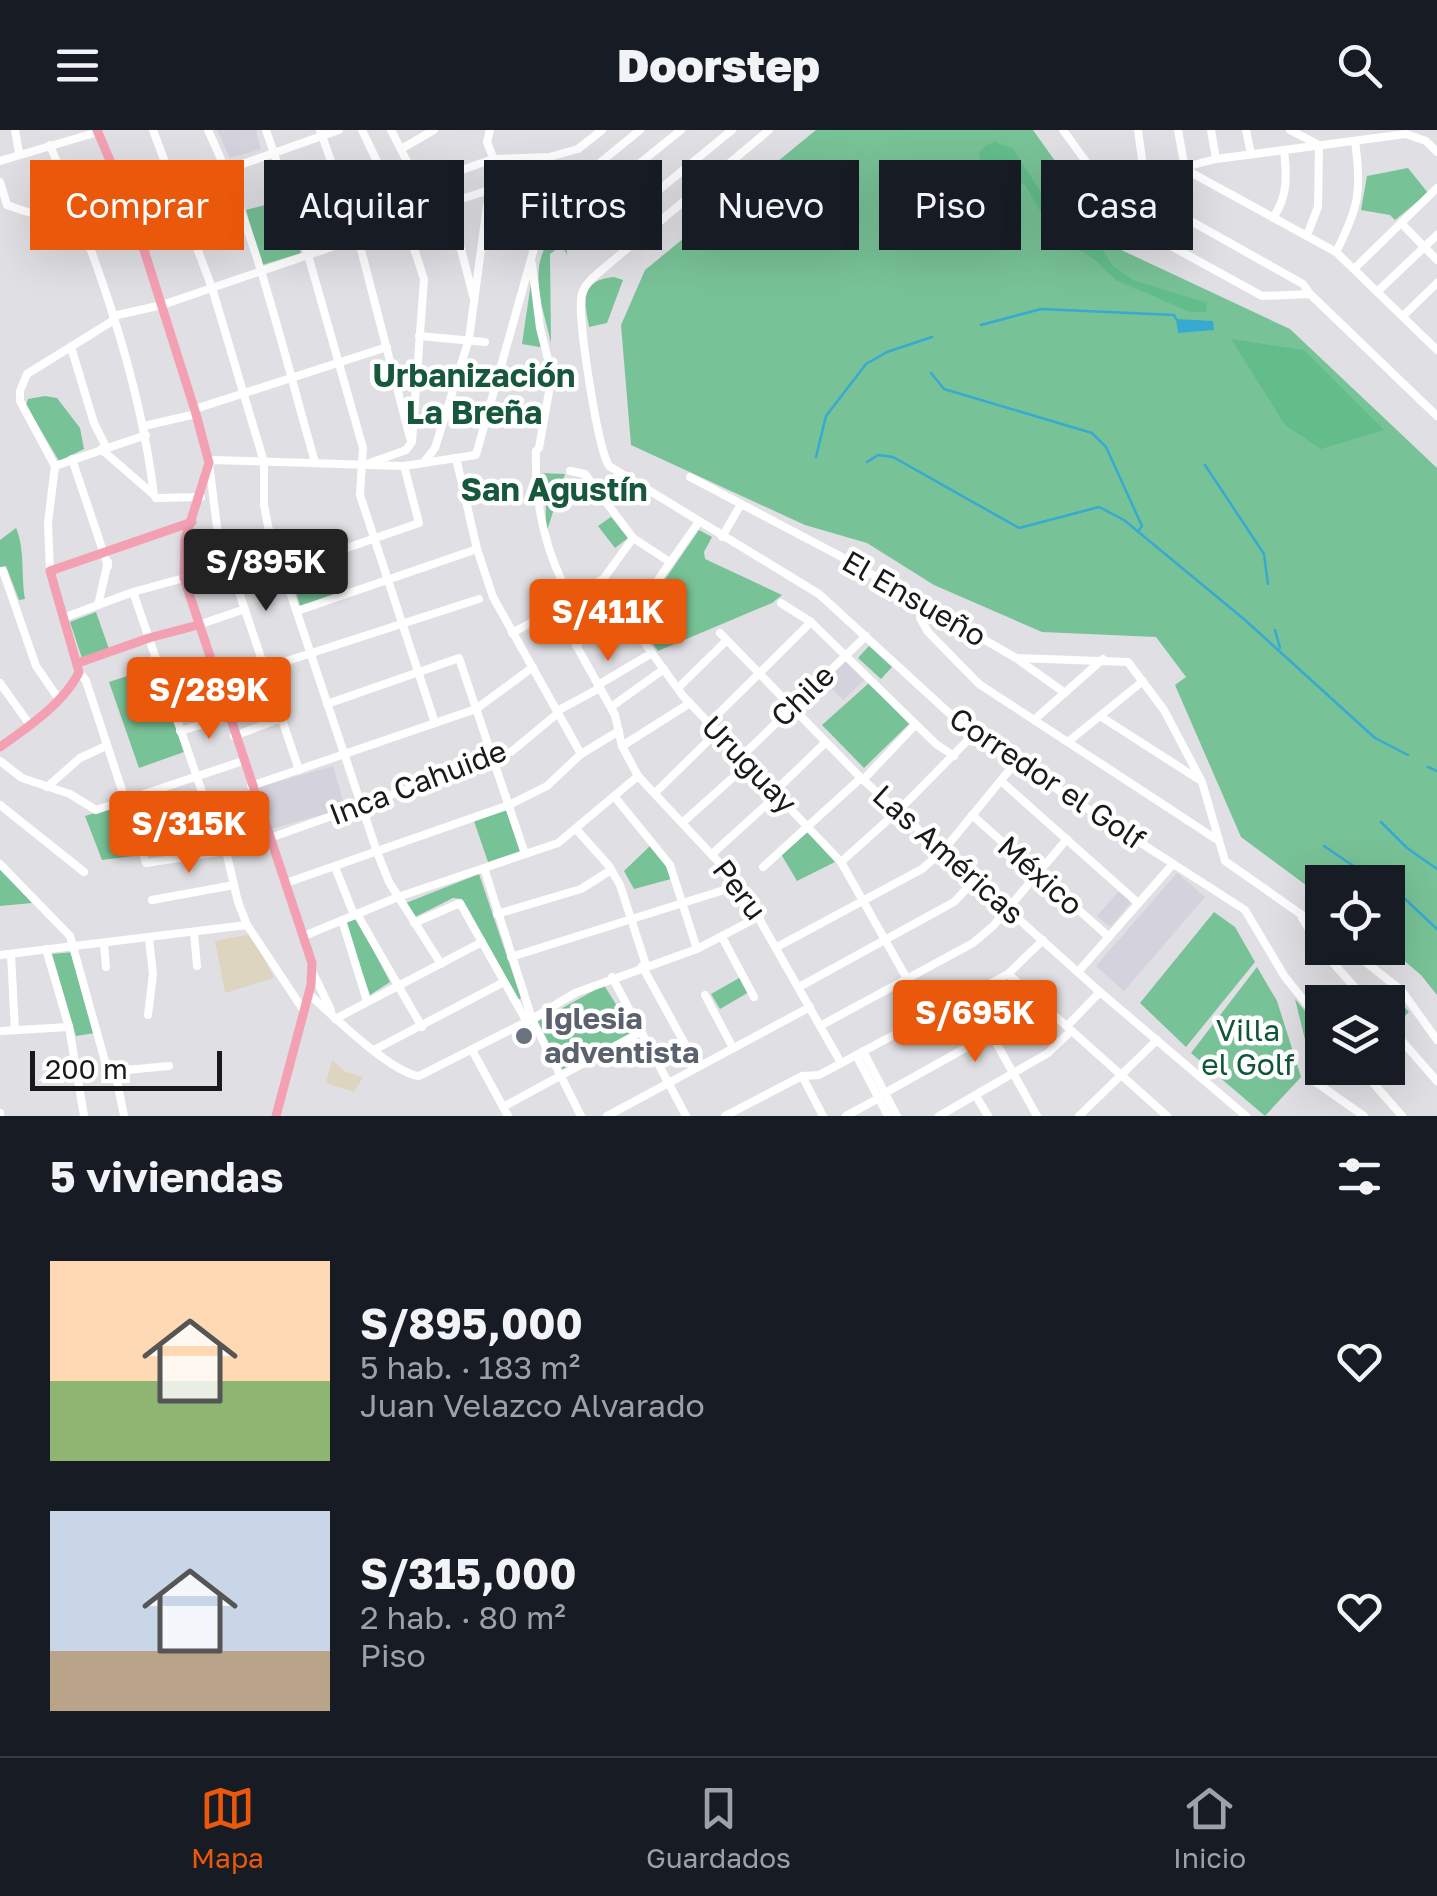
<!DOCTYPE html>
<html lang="es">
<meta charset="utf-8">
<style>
body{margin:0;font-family:"Golos Text",sans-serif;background:#242831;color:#f1f3f6;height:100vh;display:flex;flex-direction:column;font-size:38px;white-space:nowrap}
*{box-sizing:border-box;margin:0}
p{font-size:32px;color:#9ea1a6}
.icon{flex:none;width:55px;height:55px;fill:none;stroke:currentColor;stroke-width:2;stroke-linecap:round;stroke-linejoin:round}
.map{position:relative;height:986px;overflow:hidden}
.details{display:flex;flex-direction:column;background:#171b24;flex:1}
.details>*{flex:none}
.top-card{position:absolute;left:30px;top:30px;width:1378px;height:90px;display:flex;gap:20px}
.buttons{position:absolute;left:1305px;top:735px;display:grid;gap:20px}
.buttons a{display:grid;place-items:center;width:100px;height:100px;border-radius:0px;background:#171b24;box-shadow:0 10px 40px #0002;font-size:50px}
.scale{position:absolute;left:30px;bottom:25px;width:192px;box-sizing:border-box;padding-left:10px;border:5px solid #19191a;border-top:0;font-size:28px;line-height:35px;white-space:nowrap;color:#19191a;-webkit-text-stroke:8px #fff;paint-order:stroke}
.price{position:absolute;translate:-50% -85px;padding:0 22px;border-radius:10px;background:#ea580c;color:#fff;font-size:32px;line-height:65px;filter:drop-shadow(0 2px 5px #0008)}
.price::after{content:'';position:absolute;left:50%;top:60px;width:30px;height:22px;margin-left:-15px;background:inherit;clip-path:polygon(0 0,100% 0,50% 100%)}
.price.active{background:#222;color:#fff}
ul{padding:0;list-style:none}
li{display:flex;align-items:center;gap:30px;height:250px;padding:0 50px}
li span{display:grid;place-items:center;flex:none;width:280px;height:200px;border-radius:0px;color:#555}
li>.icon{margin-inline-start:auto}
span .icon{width:120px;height:120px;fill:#fffc;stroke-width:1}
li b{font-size:42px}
h2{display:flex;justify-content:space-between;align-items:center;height:120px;padding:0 50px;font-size:42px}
.pill{padding:0 35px;border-radius:0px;background:#171b24;box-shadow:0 10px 40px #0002;font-size:35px;line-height:90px}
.pill.active{background:#ea580c;color:#fff}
header{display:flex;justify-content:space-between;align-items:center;height:130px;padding:0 50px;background:#171b24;font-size:45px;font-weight:800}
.tabs{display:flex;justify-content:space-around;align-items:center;height:140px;border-top:2px solid #363941;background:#171b24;font-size:28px;color:#9ea1a6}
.tabs a{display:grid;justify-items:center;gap:5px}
.tabs .active{color:#ea580c}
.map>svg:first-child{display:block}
.built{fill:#d3d2dd}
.industrial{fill:#ded5c0}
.green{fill:#78c297}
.forest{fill:#62bd8b}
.water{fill:#37aad1}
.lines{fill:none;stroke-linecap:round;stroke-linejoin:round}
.stream{stroke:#37aad1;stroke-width:2.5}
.minor{stroke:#fff;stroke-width:8}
.major{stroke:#f4a0b3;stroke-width:9}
.worship-dot{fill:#6b7280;stroke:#fff;stroke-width:4}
.labels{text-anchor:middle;stroke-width:9;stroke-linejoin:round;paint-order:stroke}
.street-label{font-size:30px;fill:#19191a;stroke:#fff}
.worship-label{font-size:30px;font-weight:bold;fill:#5b616d;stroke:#fff;text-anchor:start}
.park-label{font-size:30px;fill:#105736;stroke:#fff}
.neighbourhood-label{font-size:32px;font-weight:bold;fill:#17583d;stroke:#fff}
</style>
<header><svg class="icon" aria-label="menu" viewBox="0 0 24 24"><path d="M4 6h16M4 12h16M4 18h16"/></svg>Doorstep<svg class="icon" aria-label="search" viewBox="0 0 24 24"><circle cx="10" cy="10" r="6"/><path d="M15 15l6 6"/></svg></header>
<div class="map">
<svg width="1437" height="986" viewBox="0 0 1437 986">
<rect width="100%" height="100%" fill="#e0dfe3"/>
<g class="built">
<polygon points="217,0 256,0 261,19 230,28"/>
<polygon points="845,531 864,550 843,570 824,551"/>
<polygon points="333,636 345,678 271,699 259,657"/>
<polygon points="1177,743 1205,767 1124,861 1096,836"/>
<polygon points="1119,761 1131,772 1110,797 1097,786"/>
</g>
<g class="industrial">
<polygon points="251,804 274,848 225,863 215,811"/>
<polygon points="332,930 344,941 363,947 354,962 326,953"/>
</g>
<g class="green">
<polygon points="816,0 1033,0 1117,118 1290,199 1437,338 1437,865 1421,845 1388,817 1388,752 1322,752 1322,767 1241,707 1175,555 1186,547 1156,507 1042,502 934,455 867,413 805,395 631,315 621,195 645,140"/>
<polygon points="1408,38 1428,63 1395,90 1390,85 1361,80 1367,46"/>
<polygon points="280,71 301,123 262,135 246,80"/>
<polygon points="562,79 565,97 542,102 528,92 520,81 534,85"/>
<path d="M550 110 566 111 567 125 562 115 550 124 551 213C544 180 527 140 550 110Z"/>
<polygon points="532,146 545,218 522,214"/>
<path d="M614 147 623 150 607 193 589 197C584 171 580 150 614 147Z"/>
<polygon points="45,266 57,268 80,298 84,319 59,331 26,275 28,269"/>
<polygon points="539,343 565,344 545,407 546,377"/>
<polygon points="611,387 628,408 615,418 598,396"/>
<path d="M16 398C25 418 21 447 25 469L19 470 6 436 0 437V410Z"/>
<polygon points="699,400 712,407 704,422 705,429 782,465 772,473 658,521 633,486 646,477"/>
<polygon points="322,429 334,465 300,476 290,440"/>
<polygon points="96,482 109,519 82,528 70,492"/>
<polygon points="869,516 892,537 881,549 858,528"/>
<polygon points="155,537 184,622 139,638 109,552"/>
<polygon points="869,553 909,594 864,638 822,595"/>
<polygon points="121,675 140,725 102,730 85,686"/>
<polygon points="506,680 523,720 488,732 474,691"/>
<polygon points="808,702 835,732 797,751 781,724"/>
<polygon points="651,715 663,729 671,749 634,759 624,741"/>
<polygon points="0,738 32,773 0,776"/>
<polygon points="479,744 521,868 518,870 461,769 453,768 415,787 406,773"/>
<polygon points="1214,782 1235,797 1255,832 1186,917 1140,873"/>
<polygon points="357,789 390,852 370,865 345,793"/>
<polygon points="74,822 95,903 76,906 52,824"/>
<polygon points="1257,837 1277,871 1301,947 1265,986 1191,923"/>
<polygon points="741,847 749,862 720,879 711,864"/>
<polygon points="604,855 633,902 561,940 537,892"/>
<polygon points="1390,861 1409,882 1396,894 1388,885 1388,872 1378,872"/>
<polygon points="1295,869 1322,901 1322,934 1313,942"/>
</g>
<g class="forest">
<polygon points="995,12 1013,19 1042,64 1081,100 1086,111 1102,119 1112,135 1133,150 1207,173 1206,182 1190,182 1116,150 1095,130 1075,117 1056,95 1046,91 1025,55 981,33 979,23 986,15"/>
<polygon points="1231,209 1304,220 1384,300 1321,319 1285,295"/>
</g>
<polygon class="water" points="1176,189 1213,191 1214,200 1178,203"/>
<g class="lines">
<g class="stream">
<polyline points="981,195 1041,179 1174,185 1176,189"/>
<polyline points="931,243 944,259 1092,303 1106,317 1142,396 1139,400"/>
<polyline points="816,327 826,286 866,234 887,222 932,207"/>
<polyline points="867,332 878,325 893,327 1019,398 1099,377 1124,390 1245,490 1375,608 1408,625"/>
<polyline points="1205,335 1264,424 1268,454"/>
<polyline points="1275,500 1280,518"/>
<polyline points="1428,637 1437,641"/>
<polyline points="1381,692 1407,718 1437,739"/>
<polyline points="1324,716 1374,750 1387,752 1437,799"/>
</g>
<g class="minor">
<polyline points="15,0 19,23"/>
<polyline points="153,0 212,158 264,332 264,375 268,396 377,722 389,752 441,834"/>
<path d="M208 0C257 105 283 221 315 332"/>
<polyline points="266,0 308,125 363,318 360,365 435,593"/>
<polyline points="320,0 358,108 410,308"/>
<polyline points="362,0 404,88 424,149 412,312 406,320 367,334"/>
<polyline points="391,0 418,53 422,54 493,29 549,27 578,19 602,0"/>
<polyline points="490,0 487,12 504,56"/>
<path d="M769 0 604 138C595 146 582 155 581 169 579 195 597 316 609 336L819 464 973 605 1245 780 1285 847 1322 893"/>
<polyline points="1063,0 1140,106 1152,114 1171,116 1262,166 1310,164 1437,286"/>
<polyline points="1138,0 1146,59 1157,72 1303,154 1310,164"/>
<polyline points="1178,0 1184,33 1190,42 1336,122 1437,220"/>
<polyline points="1211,0 1216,29"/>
<polyline points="1246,0 1251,24"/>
<polyline points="1290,0 1319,15 1318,77 1307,105"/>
<path d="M50 15C96 127 139 244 154 365"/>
<polyline points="401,19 434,0"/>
<polyline points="0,31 98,2"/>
<polyline points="1185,37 1216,29 1406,4 1426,11 1437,22"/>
<path d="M0 52 7 75C55 94 82 89 132 82"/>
<polyline points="493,63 504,56 591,40 640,0"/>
<polyline points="512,73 522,91 537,108"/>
<polyline points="129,74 339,0"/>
<path d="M1273 88C1288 66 1287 46 1284 20"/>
<polyline points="1401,93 1437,130"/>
<polyline points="537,108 596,102 615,96 732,0"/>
<path d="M1336 122C1359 77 1362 61 1355 11"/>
<path d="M532 134 540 198 552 245 539 318 536 321C534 393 553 444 591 503L576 515"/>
<polyline points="1354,139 1437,58"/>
<polyline points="1377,162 1437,105"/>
<polyline points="474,169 449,73 486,61 510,69 530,82 590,69 603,63 681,0"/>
<polyline points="113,186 162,175 358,108"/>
<polyline points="1403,186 1437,153"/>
<polyline points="419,206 485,212"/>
<polyline points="71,217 94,293 106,317"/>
<polyline points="195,279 387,217"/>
<polyline points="144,296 196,284"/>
<polyline points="101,319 154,365"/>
<polyline points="456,328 477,419 493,467 581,624"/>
<polyline points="72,329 108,436"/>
<polyline points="425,331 435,318 469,209 487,75 493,63"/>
<polyline points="55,336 146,305"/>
<polyline points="570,341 585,344 633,408 670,432"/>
<polyline points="690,347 838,425 1016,528 1128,532 1164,580 1202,652 1225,731 1322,799"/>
<polyline points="156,368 201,367"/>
<polyline points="698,393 643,471 626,487 683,566 841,732 928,886"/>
<polyline points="722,407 741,374"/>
<polyline points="633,408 604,448 570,470 576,515 615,585 622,616 638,646 740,755 841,933"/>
<polyline points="283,440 419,393 404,336"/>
<polyline points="0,442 3,441 36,536 58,568"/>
<polyline points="50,443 48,393 55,336 20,271 20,261 27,244 114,190"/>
<polyline points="133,462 221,717 226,721 238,772 247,795 304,881"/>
<polyline points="781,473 811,492 936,614 954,626"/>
<polyline points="922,474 920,488 928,502 979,554 1219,711"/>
<polyline points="98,475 108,432"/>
<polyline points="297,481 477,419"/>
<polyline points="63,488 133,462 184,448"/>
<polyline points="198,495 245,479"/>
<polyline points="512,503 556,479"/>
<polyline points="720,503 861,648 1100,862 1246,986"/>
<polyline points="1016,528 1065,563"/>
<polyline points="265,538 479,469"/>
<polyline points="79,542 86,551 146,733 226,721"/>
<polyline points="0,553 30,595"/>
<polyline points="164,555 213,542"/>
<polyline points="598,555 652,523"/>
<polyline points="678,558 727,510"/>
<polyline points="327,574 459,528 525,724"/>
<polyline points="611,577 664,539"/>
<polyline points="557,581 600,558"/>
<polyline points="1100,586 1198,649"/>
<polyline points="1035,589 1103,529"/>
<polyline points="709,593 811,492"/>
<polyline points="180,601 228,587"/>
<polyline points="234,606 282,588"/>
<polyline points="1069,611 1143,551"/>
<polyline points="622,616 690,573"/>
<polyline points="741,627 866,506"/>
<polyline points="0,631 22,648 70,664 96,680 243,631"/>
<polyline points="299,640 217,397 209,333 213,330 404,336 476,325 537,108"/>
<polyline points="863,650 915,595"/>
<polyline points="1001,651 1138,773"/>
<polyline points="251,656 476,579 533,537"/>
<polyline points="47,657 80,628 106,616"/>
<polyline points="774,662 826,612"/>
<polyline points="655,663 717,602"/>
<polyline points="614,666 670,735 697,819"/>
<polyline points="0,675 84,742"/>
<polyline points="972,685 1109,807"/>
<polyline points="212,691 259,677"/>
<polyline points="682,693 748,634"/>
<polyline points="576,699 609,736 620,755 646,835"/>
<polyline points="270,708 511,622 558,583"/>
<polyline points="712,724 777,665"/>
<polyline points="841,732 898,681 973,605"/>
<polyline points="0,734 70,806 108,942"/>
<polyline points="335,737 354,785"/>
<polyline points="763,737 861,648"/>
<polyline points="484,738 532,889 581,986"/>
<polyline points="286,753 509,675 547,656 581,624 619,601"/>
<polyline points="152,770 234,755"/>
<polyline points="357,784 422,897"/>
<polyline points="497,784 581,759 611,740"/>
<polyline points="1302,788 1325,824 1368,872"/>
<polyline points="342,790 367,871"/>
<polyline points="414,793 460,773 527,892"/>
<polyline points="194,803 197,836"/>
<polyline points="304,806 398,767 558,713 638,646"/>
<polyline points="722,807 754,867"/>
<polyline points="104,814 106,837"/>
<polyline points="777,817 922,739 943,721 1016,632"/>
<polyline points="1348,818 1402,861 1437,910"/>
<polyline points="46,819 69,897 84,986"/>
<polyline points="11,824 15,900"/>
<polyline points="0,825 247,795"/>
<polyline points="511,827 740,755"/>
<polyline points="642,836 697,936"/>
<polyline points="1078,842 1173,734"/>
<polyline points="313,843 331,880"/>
<polyline points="1008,844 1167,986"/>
<polyline points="612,847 686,986"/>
<polyline points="799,857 954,772 975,750"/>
<path d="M309 864C331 884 391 943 419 946L532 889 575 863 697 819 760 786"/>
<polyline points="969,864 1037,986"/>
<polyline points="705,865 733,918"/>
<polyline points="148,885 153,844 149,809"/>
<polyline points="335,889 482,812"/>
<polyline points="1388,895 1437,951"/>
<polyline points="820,896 973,813 993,796 1067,709"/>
<polyline points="1067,896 1100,862"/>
<polyline points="0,901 69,897"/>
<polyline points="374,920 504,852"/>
<polyline points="472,920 508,986"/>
<polyline points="863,921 897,986"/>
<polyline points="856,925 888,986"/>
<polyline points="1360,938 1402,986"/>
<polyline points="802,946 823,986"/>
<polyline points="1314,951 1364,986"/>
<polyline points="885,963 1021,887 1038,871"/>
<polyline points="976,966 988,986"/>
<polyline points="503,977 641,902"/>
<polyline points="0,983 0,986"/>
<polyline points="124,986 115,941 169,936"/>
<polyline points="607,986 810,877"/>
<polyline points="725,986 802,946 819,945 1008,844 1043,810"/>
<polyline points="846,986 879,968"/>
<polyline points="939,986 1048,923 1071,901"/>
<polyline points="1079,986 1157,910"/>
</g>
<g class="major">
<polyline points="97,0 132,82 196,284 209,333 185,409 184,448 312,833 311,855 276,986"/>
<polyline points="78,533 149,508 198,495"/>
<path d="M0 617C27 598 65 572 79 542L50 441 192 392"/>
</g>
</g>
<circle class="worship-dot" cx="524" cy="906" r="10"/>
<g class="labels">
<g class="street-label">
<text transform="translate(914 469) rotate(30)" y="10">El Ensueño</text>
<text transform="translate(803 566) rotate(-44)" y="10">Chile</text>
<text transform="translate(749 635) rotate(46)" y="10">Uruguay</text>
<text transform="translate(1047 649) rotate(34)" y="10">Corredor el Golf</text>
<text transform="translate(418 653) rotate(-21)" y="10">Inca Cahuide</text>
<text transform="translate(948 725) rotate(42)" y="10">Las Américas</text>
<text transform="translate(1040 746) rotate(42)" y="10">México</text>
<text transform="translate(739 760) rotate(53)" y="10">Peru</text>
</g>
<g class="worship-label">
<text x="544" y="899">Iglesia<tspan x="544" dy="34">adventista</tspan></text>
</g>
<g class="park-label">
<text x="1248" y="911">Villa<tspan x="1248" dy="34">el Golf</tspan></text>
</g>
<g class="neighbourhood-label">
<text x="474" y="257">Urbanización<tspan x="474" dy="37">La Breña</tspan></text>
<text x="554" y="371">San Agustín</text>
</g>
</g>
</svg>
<div class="buttons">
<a><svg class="icon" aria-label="locate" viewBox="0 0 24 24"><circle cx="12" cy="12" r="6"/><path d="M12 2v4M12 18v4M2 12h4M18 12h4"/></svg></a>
<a><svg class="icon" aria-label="layers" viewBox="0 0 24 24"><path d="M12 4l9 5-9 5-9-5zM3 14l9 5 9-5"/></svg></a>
</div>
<div class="scale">200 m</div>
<b class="price active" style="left:266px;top:484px">S/895K</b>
<b class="price" style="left:608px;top:534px">S/411K</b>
<b class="price" style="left:209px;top:612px">S/289K</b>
<b class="price" style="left:189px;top:746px">S/315K</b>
<b class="price" style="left:975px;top:935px">S/695K</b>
<div class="top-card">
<a class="pill active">Comprar</a>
<a class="pill">Alquilar</a>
<a class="pill">Filtros</a>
<a class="pill">Nuevo</a>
<a class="pill">Piso</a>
<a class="pill">Casa</a>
</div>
</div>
<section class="details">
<h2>5 viviendas<svg class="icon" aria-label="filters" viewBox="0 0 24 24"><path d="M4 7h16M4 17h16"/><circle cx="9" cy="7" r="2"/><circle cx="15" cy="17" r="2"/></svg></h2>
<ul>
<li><span style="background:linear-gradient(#ffd9b3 60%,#8fb573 0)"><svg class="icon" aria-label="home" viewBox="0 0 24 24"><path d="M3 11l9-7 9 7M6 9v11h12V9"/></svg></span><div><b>S/895,000</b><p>5 hab. · 183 m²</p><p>Juan Velazco Alvarado</p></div><svg class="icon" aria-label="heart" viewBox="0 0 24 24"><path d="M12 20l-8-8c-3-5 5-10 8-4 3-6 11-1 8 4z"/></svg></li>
<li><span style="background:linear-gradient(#c9d6e8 70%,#b9a48a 0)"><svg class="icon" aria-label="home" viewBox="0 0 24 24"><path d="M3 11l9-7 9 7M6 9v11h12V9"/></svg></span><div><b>S/315,000</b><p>2 hab. · 80 m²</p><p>Piso</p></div><svg class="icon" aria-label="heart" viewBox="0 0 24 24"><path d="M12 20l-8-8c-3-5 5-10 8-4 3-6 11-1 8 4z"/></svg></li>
</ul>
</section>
<nav class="tabs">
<a class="active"><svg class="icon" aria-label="map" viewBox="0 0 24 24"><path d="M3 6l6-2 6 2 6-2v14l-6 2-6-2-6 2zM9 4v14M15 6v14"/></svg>Mapa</a>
<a><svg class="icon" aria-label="saved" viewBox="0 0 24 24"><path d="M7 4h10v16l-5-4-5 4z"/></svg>Guardados</a>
<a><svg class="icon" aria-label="home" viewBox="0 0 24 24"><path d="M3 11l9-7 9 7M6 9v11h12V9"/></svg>Inicio</a>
</nav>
